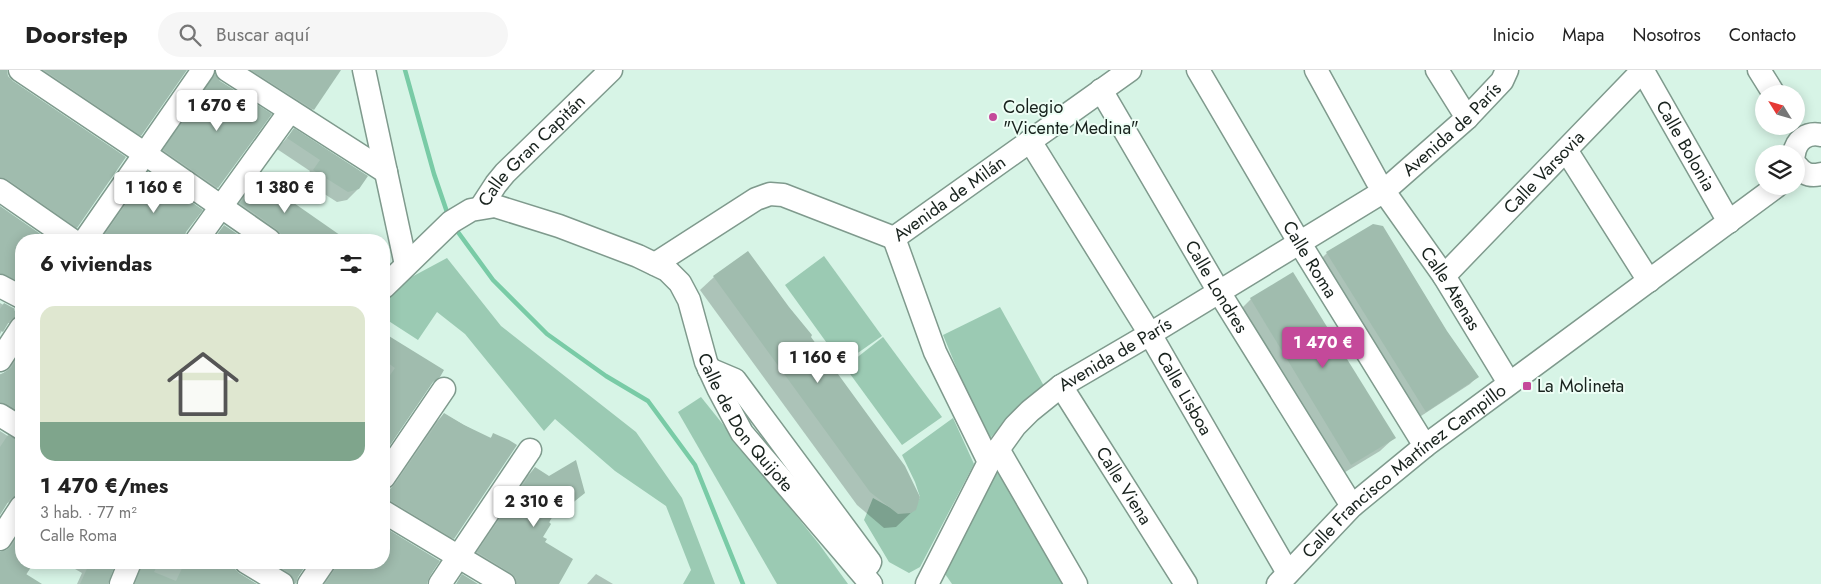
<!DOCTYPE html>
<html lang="es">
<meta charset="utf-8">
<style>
body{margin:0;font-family:Jost,sans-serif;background:#f6f6f6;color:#222;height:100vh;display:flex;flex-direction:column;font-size:19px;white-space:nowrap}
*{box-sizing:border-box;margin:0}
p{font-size:16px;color:#767676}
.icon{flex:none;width:28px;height:28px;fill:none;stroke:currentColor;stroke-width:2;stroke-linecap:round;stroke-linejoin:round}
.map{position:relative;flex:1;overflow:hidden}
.details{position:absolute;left:15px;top:164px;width:375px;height:335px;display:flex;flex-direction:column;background:#fff;border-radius:20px;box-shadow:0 2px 12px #0003}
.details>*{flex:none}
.needle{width:32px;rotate:307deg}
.buttons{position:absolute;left:1755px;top:15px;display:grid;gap:10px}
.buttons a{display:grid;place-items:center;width:50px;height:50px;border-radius:50%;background:#fff;box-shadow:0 2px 12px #0003;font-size:25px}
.price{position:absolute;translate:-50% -42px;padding:0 11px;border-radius:5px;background:#fff;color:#222;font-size:16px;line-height:32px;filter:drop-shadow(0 1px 2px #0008)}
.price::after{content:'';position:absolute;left:50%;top:30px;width:15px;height:11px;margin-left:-8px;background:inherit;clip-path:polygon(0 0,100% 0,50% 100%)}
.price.selected{background:#c4499a;color:#fff}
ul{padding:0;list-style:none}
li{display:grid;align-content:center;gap:10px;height:265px;padding:0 25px}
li+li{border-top:1px solid #e0e0e0}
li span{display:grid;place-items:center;height:155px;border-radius:15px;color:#555}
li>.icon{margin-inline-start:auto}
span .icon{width:90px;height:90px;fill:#fffc;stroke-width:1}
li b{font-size:21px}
h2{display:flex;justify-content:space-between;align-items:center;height:60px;padding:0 25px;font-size:21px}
header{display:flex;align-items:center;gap:30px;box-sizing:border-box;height:70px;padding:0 25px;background:#fff;border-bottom:1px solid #e0e0e0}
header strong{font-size:24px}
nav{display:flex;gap:28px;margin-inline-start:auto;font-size:18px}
.search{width:350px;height:45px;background:#f6f6f6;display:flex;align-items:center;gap:12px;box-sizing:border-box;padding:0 18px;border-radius:28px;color:#767676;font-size:19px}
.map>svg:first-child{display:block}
.green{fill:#9bcab3}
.shadow{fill:#0003}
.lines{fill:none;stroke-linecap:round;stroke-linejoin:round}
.stream{stroke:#79cba6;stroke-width:4.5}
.building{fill:#a0bcae}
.minor-casing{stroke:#7f9a8d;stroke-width:25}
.minor{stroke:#fff;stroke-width:22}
.poi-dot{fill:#c4499a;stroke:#edfef5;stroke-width:2}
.labels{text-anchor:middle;stroke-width:4;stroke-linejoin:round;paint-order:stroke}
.poi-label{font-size:18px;fill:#18221d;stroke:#edfef5;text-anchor:start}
.street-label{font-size:18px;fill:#18221d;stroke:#edfef5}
</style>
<header>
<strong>Doorstep</strong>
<div class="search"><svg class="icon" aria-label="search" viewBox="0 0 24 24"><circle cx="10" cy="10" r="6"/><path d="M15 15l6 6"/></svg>Buscar aquí</div>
<nav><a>Inicio</a><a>Mapa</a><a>Nosotros</a><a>Contacto</a></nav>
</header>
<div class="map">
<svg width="1821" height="514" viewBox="0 0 1821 514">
<rect width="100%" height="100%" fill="#d7f4e6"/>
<g class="green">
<polygon points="824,186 882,266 842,294 785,215"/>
<polygon points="447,188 501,256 636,362 682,428 715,514 683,514 691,500 666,436 615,401 555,349 544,361 465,264 437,242 418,270 384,248 384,232 406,210"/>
<polygon points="1000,237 1044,316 987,371 943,265"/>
<polygon points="883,267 942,347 902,375 845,297"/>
<polygon points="701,327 819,474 848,514 777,514 678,342"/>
<polygon points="953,348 974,394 920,497 909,503 889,492 864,450 873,428 898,442 914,441 920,427 915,412 902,385"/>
<polygon points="1000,393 1071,514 952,514 943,501"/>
</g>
<g class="shadow">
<polygon points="0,0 6,0 7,6 77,157 67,166 0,120"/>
<polygon points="21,0 185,0 140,65 131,74"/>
<polygon points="228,0 340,0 313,39 304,49"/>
<polygon points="215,6 219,12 270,44 217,118 210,124 157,88 208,13"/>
<polygon points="294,60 358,119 347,130 337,132 304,111 310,101 277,79"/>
<polygon points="148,104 185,162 183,170 99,170 139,113"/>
<polygon points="261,106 279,124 341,170 269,170 231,143 252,115"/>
<polygon points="0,137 47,170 21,170 21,225 0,215"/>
<polygon points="1327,183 1446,262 1477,307 1470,314 1418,348 1320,190"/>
<polygon points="1292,204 1394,368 1380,381 1337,407 1237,243 1251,229"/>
<polygon points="714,207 809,267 915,439 896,457 884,458 857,435 700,220"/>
<polygon points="0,233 21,245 21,248 16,253 7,253 0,264"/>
<polygon points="384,264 443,301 429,316 384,382"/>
<polygon points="21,279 21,357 0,342 0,304 6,303"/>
<polygon points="444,344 489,369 494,365 453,468 446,476 384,439 384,421 390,420 436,352"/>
<polygon points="0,361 14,370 21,372 21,434 14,431 7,433 0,443"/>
<polygon points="535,398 549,407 584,423 563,441 560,433 541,467 557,514 507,514 470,491 527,406"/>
<polygon points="21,458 21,492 34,492 26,505 40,514 0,514 0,483 6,482"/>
<polygon points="384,459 438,491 426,514 324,514 330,502 327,492 384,492"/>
<polygon points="63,492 115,492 107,514 77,514 82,503"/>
<polygon points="133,492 232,492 233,498 238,504 254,514 131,514"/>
<polygon points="252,492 306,492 297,506 295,514 285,514"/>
<polygon points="596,504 613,514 587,514"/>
</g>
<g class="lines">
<g class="stream">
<polyline points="405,0 434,104 448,145"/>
<polyline points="455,158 493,210 547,264 606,306 648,331 695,395 743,514"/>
</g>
</g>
<g class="building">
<polygon points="0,0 7,0 8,6 13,11 126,87 77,158 7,109 0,107"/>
<polygon points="44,0 187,0 141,66"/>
<polygon points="251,0 341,0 314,40"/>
<polygon points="215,4 220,11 272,44 218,118 163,80"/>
<polygon points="294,58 368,106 359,119 348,122 313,100 320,90 287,68"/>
<polygon points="148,102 203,140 186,162 184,170 101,170"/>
<polygon points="261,104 283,120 281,124 347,170 282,170 281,164 276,159 240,133"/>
<polygon points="0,136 49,170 21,170 21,212 0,203"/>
<polygon points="1373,154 1383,156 1447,261 1479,307 1426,342 1326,182"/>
<polygon points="224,155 246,170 213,170"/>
<polygon points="748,181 789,237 812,265 811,267 905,396 920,427 916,440 911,443 898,444 870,422 713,206"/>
<polygon points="1293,202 1396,368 1351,395 1250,228"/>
<polygon points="4,233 15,239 14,240 21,245 15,247 10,250 3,262 0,260 0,239"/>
<polygon points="384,263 444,300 440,307 433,312 384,384 384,314 395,298 384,290"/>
<polygon points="21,282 21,343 7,334 0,332 0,305 11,298"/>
<polygon points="444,343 464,355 491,368 493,363 509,370 517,375 454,469 391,431 384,429 384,420 390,419 395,414"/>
<polygon points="8,365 21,371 21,424 15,426 10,429 0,445 0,377"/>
<polygon points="576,390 585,423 571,434 566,424 549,452 551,454 543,467 547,469 545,472 573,489 559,514 517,514 516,508 511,503 477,482 535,397 549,406"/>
<polygon points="384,457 440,491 429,507 427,514 325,514 335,499 337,492 384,492"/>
<polygon points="21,461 21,492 31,497 26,504 42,514 0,514 0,482 6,480 11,477"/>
<polygon points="90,492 116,492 108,514 80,514"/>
<polygon points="143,492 159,492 154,502 176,511 185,492 233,492 235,499 239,503 257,514 135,514"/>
<polygon points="272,492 308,492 298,507 296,514 289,503"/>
<polygon points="462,504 478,514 456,514"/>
</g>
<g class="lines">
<g class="minor-casing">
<g id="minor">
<polyline points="20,0 154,90 269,170"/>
<polyline points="227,0 386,102"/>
<polyline points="364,0 406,195"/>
<path id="s1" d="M1198 0 1299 172 1425 376"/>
<polyline points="1316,0 1377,111"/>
<polyline points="1437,0 1467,48"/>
<polyline points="1759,0 1774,24"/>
<path id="s2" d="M1643 1 1729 152"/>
<path id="s3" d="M1101 20 1219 222 1352 436"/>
<path id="s4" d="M1030 71 1150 264 1288 503"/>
<polyline points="1566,80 1649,211"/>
<path d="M1794 84C1796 70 1807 62 1821 65"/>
<path d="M1796 95C1803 104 1810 107 1821 104"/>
<path id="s5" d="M1392 114 1467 48 1502 11 1507 0"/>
<polyline points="0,120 72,170"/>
<path id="s6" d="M1388 127 1444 206 1509 313"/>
<path id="s7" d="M481 137 496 114 505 103 611 0"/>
<path id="s8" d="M894 168 1130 0"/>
<polyline points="894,168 935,282 989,392"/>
<polyline points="85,170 203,0"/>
<polyline points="197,170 290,41"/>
<polyline points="655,194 756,129 770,124 783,125 894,168"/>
<path id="s9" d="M1444 206 1643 0"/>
<polyline points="0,216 21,227"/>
<path id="s10" d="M384 217 451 152 471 140 495 136 559 156 638 186 667 200 680 213 689 230 706 292 718 318 742 363 871 514"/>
<polyline points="0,290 21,258"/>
<polyline points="709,299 735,310 870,492 869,494"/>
<path id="s11" d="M1061 316 1186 514"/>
<polyline points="0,345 21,358"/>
<polyline points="998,379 1076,514"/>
<polyline points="384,407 444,319"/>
<polyline points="384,442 504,514"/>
<polyline points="0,469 21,437"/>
<polyline points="246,492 282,514"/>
<polyline points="121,514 130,492"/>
<polyline points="309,514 324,492"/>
<polyline points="440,514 530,380"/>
<path id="s12" d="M927 514 989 392 1015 356 1030 341 1061 316 1150 264 1376 126"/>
<path id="s13" d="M1278 514 1352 436 1425 376 1777 116"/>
</g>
</g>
<use href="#minor" class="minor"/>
</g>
<g class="poi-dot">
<circle cx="993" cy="47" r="5"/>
<rect x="1522" y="311" width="10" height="10" rx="2.5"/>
</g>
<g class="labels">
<g class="poi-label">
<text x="1003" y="43">Colegio<tspan x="1003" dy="21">"Vicente Medina"</tspan></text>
<text x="1537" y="322">La Molineta</text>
</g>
<g class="street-label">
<text dy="6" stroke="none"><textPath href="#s5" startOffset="81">Avenida de París</textPath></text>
<text dy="6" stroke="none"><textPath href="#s2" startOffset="86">Calle Bolonia</textPath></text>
<text dy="6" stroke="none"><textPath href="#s7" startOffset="76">Calle Gran Capitán</textPath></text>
<text dy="6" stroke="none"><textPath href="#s9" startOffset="144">Calle Varsovia</textPath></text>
<text dy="6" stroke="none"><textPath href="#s8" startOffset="68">Avenida de Milán</textPath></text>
<text dy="6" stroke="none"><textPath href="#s1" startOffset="220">Calle Roma</textPath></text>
<text dy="6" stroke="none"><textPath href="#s3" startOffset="228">Calle Londres</textPath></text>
<text dy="6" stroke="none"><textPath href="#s6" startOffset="111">Calle Atenas</textPath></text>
<text dy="6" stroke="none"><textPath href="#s12" startOffset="305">Avenida de París</textPath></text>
<text dy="6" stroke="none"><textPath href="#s4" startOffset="296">Calle Lisboa</textPath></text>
<text dy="6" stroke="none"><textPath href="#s10" startOffset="499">Calle de Don Quijote</textPath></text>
<text dy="6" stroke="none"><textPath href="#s13" startOffset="170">Calle Francisco Martínez Campillo</textPath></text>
<text dy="6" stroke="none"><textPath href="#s11" startOffset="118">Calle Viena</textPath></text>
</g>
</g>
</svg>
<div class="buttons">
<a><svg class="needle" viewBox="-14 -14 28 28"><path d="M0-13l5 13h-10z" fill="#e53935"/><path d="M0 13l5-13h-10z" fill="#767676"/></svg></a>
<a><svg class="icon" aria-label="layers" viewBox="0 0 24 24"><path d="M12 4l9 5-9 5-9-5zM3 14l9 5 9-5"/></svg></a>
</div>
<b class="price" style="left:217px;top:62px">1 670 €</b>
<b class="price" style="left:154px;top:144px">1 160 €</b>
<b class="price" style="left:285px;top:144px">1 380 €</b>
<b class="price selected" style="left:1323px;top:299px">1 470 €</b>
<b class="price" style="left:818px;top:314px">1 160 €</b>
<b class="price" style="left:534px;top:458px">2 310 €</b>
<section class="details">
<h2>6 viviendas<svg class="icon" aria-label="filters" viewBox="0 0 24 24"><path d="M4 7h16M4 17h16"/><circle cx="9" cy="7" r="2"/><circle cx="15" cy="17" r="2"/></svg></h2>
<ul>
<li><span style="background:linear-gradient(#dfe7d0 75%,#7fa58c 0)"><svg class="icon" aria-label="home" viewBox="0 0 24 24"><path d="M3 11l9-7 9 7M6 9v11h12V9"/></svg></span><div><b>1 470 €/mes</b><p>3 hab. · 77 m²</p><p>Calle Roma</p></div></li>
</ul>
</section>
</div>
